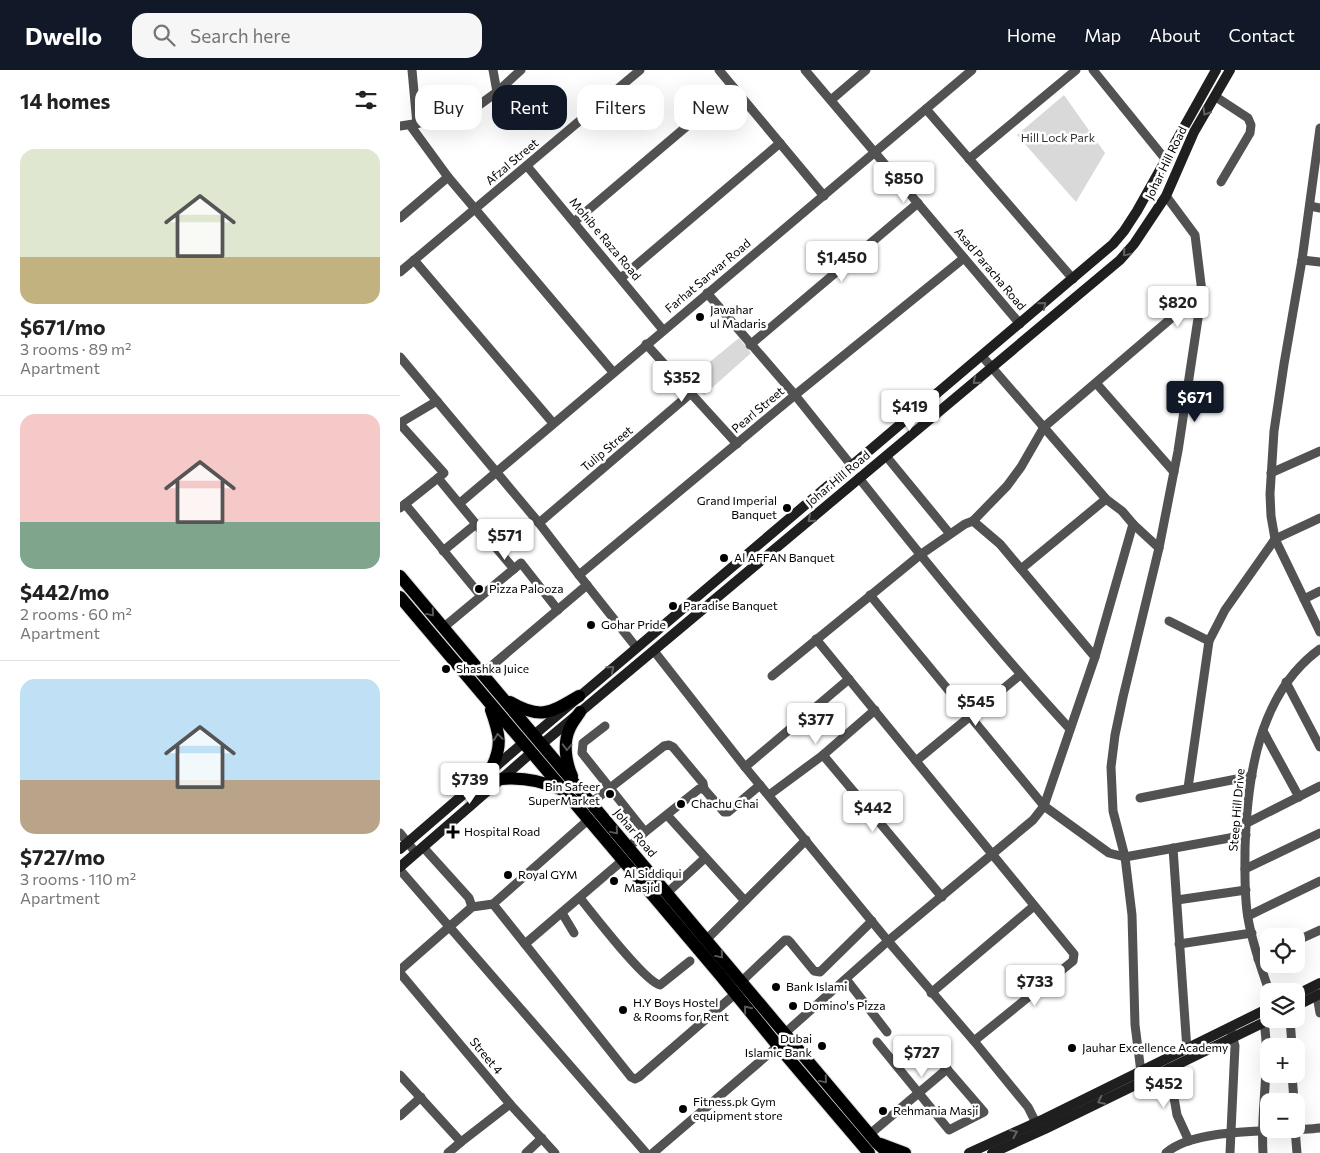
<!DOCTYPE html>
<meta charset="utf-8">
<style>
body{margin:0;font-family:Commissioner,sans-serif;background:#f6f6f6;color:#222;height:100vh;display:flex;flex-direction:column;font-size:19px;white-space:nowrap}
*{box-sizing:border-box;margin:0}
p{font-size:16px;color:#767676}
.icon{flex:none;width:28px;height:28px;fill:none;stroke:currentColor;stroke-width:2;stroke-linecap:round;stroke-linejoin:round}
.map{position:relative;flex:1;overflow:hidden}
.details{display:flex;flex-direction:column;background:#fff;width:400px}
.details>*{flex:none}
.top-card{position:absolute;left:15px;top:15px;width:475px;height:45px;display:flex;gap:10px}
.fabs{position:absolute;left:860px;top:858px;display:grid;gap:10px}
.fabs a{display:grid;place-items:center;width:45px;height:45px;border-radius:10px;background:#fff;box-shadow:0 5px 20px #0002;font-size:25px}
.price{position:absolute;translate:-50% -42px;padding:0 11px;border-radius:5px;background:#fff;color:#222;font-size:16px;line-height:32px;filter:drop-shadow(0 1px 2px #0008)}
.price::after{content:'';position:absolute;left:50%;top:30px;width:15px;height:11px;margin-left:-8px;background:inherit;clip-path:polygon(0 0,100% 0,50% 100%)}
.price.active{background:#111827;color:#fff}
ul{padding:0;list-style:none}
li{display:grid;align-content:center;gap:10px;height:265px;padding:0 20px}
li+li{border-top:1px solid #e0e0e0}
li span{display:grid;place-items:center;height:155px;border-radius:15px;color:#555}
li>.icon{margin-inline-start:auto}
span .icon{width:90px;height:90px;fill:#fffc;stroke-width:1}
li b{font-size:21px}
h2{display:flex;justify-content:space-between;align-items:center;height:60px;padding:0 20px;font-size:21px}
.pill{padding:0 18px;border-radius:15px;background:#fff;box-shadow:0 5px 20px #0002;font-size:18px;line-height:45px}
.pill.active{background:#111827;color:#fff}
header{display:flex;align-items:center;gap:30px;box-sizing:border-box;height:70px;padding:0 25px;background:#111827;color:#fff}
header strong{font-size:24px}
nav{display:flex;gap:28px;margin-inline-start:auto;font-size:18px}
.search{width:350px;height:45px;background:#f6f6f6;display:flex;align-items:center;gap:12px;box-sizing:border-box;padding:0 18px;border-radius:15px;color:#767676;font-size:19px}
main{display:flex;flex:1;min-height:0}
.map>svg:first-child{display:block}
.green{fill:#d9d9d9}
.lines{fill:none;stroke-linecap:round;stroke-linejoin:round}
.primary-casing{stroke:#dbdbdb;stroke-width:14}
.street{stroke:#525252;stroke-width:9}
.secondary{stroke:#1f1f1f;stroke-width:10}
.primary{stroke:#000;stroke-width:12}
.oneway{stroke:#626262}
.oneway2{stroke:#595959}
.poi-dot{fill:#000;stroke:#fff;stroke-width:2}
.labels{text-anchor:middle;stroke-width:5;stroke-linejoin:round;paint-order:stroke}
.park-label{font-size:12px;fill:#303030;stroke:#fff}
.street-label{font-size:12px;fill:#000;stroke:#fff}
.poi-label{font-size:12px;fill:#000;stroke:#fff;text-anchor:start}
</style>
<header>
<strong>Dwello</strong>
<div class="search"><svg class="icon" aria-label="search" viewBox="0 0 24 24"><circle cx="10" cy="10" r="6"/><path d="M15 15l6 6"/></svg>Search here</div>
<nav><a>Home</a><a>Map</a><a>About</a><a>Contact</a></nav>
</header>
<main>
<section class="details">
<h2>14 homes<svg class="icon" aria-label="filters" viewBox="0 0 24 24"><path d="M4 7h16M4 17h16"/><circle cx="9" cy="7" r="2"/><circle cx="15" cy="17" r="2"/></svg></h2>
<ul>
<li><span style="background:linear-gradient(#dfe7d0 70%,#c2b280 0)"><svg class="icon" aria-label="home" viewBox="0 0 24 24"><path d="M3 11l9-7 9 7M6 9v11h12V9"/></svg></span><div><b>$671/mo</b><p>3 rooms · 89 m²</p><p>Apartment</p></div></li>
<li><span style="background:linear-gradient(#f6c9c9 70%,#7fa58c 0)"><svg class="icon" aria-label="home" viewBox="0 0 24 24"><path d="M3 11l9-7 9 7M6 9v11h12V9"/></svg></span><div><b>$442/mo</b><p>2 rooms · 60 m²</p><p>Apartment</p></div></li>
<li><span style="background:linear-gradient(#bfe0f5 65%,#b9a48a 0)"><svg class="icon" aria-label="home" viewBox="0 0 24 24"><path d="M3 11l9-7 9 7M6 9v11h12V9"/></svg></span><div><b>$727/mo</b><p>3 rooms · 110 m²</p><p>Apartment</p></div></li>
</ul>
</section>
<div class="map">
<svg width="920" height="1083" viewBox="0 0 920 1083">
<rect width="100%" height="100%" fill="#fff"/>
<g class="green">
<polygon points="664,25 705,83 676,132 617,65"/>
<polygon points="339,268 351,283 304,325 289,309"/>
</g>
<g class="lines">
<g class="primary-casing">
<g id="primary">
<polyline points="0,506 476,1072 488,1083"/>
<polyline points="0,527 321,906 378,976 469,1083"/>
<path d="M110 632C141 650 150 643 179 626"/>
<path d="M90 701C103 676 100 665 91 640"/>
<path d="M172 706C166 693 163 674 169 660 171 654 176 648 180 642"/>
<path d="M101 709C122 707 140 710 160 719"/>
<polyline points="481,1074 505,1083"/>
</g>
</g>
<g class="street">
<polyline points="12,0 17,54"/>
<polyline points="93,0 97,22"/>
<polyline points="319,0 424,126"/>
<polyline points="405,0 620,254"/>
<polyline points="693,0 766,90"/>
<polyline points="816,27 848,48 851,55 850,63 821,112"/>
<polyline points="431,30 466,0"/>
<polyline points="526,39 673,209"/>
<polyline points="10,55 48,107 213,302"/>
<polyline points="0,56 64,46 97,22 121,0"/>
<polyline points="920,58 902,190 884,294 874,361 870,424 871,446 875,469 920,562"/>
<polyline points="569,89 676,0"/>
<polyline points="127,96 263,260"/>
<polyline points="910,136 920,138"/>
<polyline points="0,148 48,107"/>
<polyline points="174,152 333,17"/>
<polyline points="14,190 153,353"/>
<polyline points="902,190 920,192"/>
<polyline points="0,202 240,0"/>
<polyline points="221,208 380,73"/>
<polyline points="307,223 395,325 451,395"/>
<polyline points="246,274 337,374"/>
<polyline points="350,275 518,133"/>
<polyline points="0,287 139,453 179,505"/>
<polyline points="696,313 774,402"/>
<polyline points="0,353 37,331"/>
<polyline points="0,354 44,403 38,408"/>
<polyline points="486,386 550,464"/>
<polyline points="871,403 920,381"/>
<path d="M459 408C527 494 596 579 670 659"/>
<polyline points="60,433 572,0"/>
<polyline points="5,434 81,526"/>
<polyline points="0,438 38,408 76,454 43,481"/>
<polyline points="573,451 607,416 621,397 644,357 802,222 795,165 766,126"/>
<polyline points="139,453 290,324"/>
<polyline points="76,454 114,499"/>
<polyline points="733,454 759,478 723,627 715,665 711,697 713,741 725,787 732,845 735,955 741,1002"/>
<polyline points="759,478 778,381 802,222"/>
<polyline points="621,499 706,429"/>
<polyline points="470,525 644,736 709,783 725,787 846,765"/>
<polyline points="904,529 920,521"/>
<polyline points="769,551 809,571"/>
<polyline points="44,557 121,493 158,540"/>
<polyline points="416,569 674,884 673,891 574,971"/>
<polyline points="236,577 179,505 395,325 564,188"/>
<polyline points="254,581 345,697 488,871 574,971 628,1037 639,1059"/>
<polyline points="82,604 187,515"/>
<polyline points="372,606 520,485 565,454 573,451 600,474 695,587"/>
<polyline points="886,612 920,677"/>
<polyline points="205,656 183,673 182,683 245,762"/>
<polyline points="863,661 899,727"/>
<polyline points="423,685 542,827"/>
<polyline points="516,691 620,605"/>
<polyline points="345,697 449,609"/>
<polyline points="788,718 809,571 825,540 875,469 920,448"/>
<polyline points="369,725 423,685 475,640"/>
<polyline points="740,728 852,706"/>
<polyline points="192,732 264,676 269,675 273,677 303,713 304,719"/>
<polyline points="267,745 345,831"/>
<polyline points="847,753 920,716"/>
<polyline points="0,763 16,783"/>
<polyline points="23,777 69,828 72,837"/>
<polyline points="229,777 245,762 299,719 304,719 324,742 328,742 360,715"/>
<polyline points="773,778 787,980"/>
<polyline points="845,799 920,763"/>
<polyline points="0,800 246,1083"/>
<polyline points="267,823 305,788"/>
<path d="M180 828C193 844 244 911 260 915L290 891"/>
<polyline points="777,830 846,820"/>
<polyline points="93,834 231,1007 235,1009 239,1007 335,924"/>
<polyline points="162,843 174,863"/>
<polyline points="848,846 920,811"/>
<polyline points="307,869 406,770"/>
<polyline points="896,871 920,860"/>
<polyline points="125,874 223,790"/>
<polyline points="779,874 852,863"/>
<polyline points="858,889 869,884"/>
<polyline points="0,900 72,837 93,834 188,750"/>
<polyline points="0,903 110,1034 155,1083"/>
<polyline points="446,909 487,962"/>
<polyline points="342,911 385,870 388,870 391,873 414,901 420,902 472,851"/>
<path d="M869 921C861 897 852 873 848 848 844 826 845 801 845 779 847 708 858 624 920 579"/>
<polyline points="531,923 634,836"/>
<polyline points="917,926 920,943"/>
<polyline points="890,949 892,976"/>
<polyline points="385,963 488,871 633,750 644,736 695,587 733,454 722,441 706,429 582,286"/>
<polyline points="477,972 549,1060 584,1042 527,976"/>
<polyline points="769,998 777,1045 789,1071"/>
<polyline points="892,1004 894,1031"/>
<polyline points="0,1005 61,1072 110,1034"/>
<polyline points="0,1046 21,1027"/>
<polyline points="895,1059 897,1083"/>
<polyline points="470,1064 547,999"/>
<polyline points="48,1083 61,1072"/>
<polyline points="126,1083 142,1068"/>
<polyline points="253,1083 378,976"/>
<path d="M766 1083C797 1056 879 1063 920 1058"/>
<polyline points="830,1083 835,976 831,961"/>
<path d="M863 1083C860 1039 871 996 864 952"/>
</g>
<g class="secondary">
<polyline points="134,665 713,174 724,161 737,141 816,0"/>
<polyline points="142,674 720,190 734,174 766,126 794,62 830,0"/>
<polyline points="0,779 123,673"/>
<polyline points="0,797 131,683"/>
<polyline points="896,925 920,913"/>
<polyline points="896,936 920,924"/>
<polyline points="569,1083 644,1049 869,938"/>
<polyline points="592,1083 645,1059 871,949"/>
</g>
<use href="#primary" class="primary"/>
</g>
<defs><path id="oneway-chevron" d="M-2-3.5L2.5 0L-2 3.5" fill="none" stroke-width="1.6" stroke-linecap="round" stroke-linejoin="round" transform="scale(1.25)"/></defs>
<g class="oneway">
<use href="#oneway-chevron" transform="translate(806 42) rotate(122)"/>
<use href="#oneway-chevron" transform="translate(726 183) rotate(131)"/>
<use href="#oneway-chevron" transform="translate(643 235) rotate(-40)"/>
<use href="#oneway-chevron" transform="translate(576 311) rotate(140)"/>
<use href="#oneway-chevron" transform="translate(411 449) rotate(140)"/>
<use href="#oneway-chevron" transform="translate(211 599) rotate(-40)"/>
<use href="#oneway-chevron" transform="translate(701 1031) rotate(154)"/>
<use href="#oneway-chevron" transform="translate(614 1063) rotate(-24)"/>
</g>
<g class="oneway2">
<use href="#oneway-chevron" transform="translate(31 543) rotate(50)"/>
<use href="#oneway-chevron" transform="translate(98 667) rotate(-98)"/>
<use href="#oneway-chevron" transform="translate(167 677) rotate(92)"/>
<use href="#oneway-chevron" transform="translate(215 761) rotate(50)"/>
<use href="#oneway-chevron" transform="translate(320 885) rotate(50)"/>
<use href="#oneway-chevron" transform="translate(347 939) rotate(-129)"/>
<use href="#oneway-chevron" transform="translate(424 1010) rotate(50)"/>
</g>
<g class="poi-dot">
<circle cx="300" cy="247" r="5"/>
<circle cx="387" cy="438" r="5"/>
<circle cx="324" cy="488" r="5"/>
<circle cx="79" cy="519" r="5"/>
<circle cx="273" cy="536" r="5"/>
<circle cx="191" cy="555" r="5"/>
<circle cx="46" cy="599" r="5"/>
<circle cx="210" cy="724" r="5"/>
<circle cx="281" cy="734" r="5"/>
<path d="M50.5 754.5h5v5h5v5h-5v5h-5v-5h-5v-5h5z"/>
<circle cx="108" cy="805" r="5"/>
<circle cx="214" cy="811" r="5"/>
<circle cx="376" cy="917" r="5"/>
<circle cx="393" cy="936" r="5"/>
<circle cx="223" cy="940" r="5"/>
<circle cx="422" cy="976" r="5"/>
<circle cx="672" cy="978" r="5"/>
<circle cx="283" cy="1039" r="5"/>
<circle cx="483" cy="1041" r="5"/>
</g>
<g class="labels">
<g class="park-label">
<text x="658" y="72">Hill Lock Park</text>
</g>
<g class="street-label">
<text transform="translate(112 92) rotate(-40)" y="4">Afzal Street</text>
<text transform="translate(766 93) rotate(-64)" y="4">Johar Hill Road</text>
<text transform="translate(205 169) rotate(50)" y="4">Mohib e Raza Road</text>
<text transform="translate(590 199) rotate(50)" y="4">Asad Paracha Road</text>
<text transform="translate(308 206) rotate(-40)" y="4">Farhat Sarwar Road</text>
<text transform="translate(358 340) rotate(-40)" y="4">Pearl Street</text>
<text transform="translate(207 379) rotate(-40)" y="4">Tulip Street</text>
<text transform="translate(438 409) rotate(-40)" y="4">Johar Hill Road</text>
<text transform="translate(837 740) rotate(-85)" y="4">Steep Hill Drive</text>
<text transform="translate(235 763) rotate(50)" y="4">Johar Road</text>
<text transform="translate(86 986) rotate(50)" y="4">Street 4</text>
</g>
<g class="poi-label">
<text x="310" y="244">Jawahar<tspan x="310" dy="14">ul Madaris</tspan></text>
<text x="377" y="435" text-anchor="end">Grand Imperial<tspan x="377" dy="14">Banquet</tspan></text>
<text x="334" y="492">Al AFFAN Banquet</text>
<text x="89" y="523">Pizza Palooza</text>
<text x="283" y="540">Paradise Banquet</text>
<text x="201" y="559">Gohar Pride</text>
<text x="56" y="603">Shashka Juice</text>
<text x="200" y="721" text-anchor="end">Bin Safeer<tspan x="200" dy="14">SuperMarket</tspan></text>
<text x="291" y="738">Chachu Chai</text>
<text x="64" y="766">Hospital Road</text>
<text x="224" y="808">Al Siddiqui<tspan x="224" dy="14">Masjid</tspan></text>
<text x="118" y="809">Royal GYM</text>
<text x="386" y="921">Bank Islami</text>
<text x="233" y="937">H.Y Boys Hostel<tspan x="233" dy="14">&amp; Rooms for Rent</tspan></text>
<text x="403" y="940">Domino's Pizza</text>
<text x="412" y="973" text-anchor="end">Dubai<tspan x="412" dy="14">Islamic Bank</tspan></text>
<text x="682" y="982">Jauhar Excellence Academy</text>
<text x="293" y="1036">Fitness.pk Gym<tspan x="293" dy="14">equipment store</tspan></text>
<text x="493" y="1045">Rehmania Masji</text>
</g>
</g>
</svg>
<div class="fabs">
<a><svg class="icon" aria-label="locate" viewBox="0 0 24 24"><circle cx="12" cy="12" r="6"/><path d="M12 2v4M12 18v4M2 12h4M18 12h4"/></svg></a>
<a><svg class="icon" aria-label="layers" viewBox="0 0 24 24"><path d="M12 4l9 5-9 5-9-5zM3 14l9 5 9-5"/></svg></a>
<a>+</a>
<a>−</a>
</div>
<b class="price" style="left:504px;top:134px">$850</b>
<b class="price" style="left:442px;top:213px">$1,450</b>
<b class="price" style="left:778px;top:258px">$820</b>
<b class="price" style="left:282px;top:333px">$352</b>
<b class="price active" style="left:795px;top:353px">$671</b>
<b class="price" style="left:510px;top:362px">$419</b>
<b class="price" style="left:105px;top:491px">$571</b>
<b class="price" style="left:576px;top:657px">$545</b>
<b class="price" style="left:416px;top:675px">$377</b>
<b class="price" style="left:70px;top:735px">$739</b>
<b class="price" style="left:473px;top:763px">$442</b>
<b class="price" style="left:635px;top:937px">$733</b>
<b class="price" style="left:522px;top:1008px">$727</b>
<b class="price" style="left:764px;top:1039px">$452</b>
<div class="top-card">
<a class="pill">Buy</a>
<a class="pill active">Rent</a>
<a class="pill">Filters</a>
<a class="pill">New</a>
</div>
</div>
</main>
